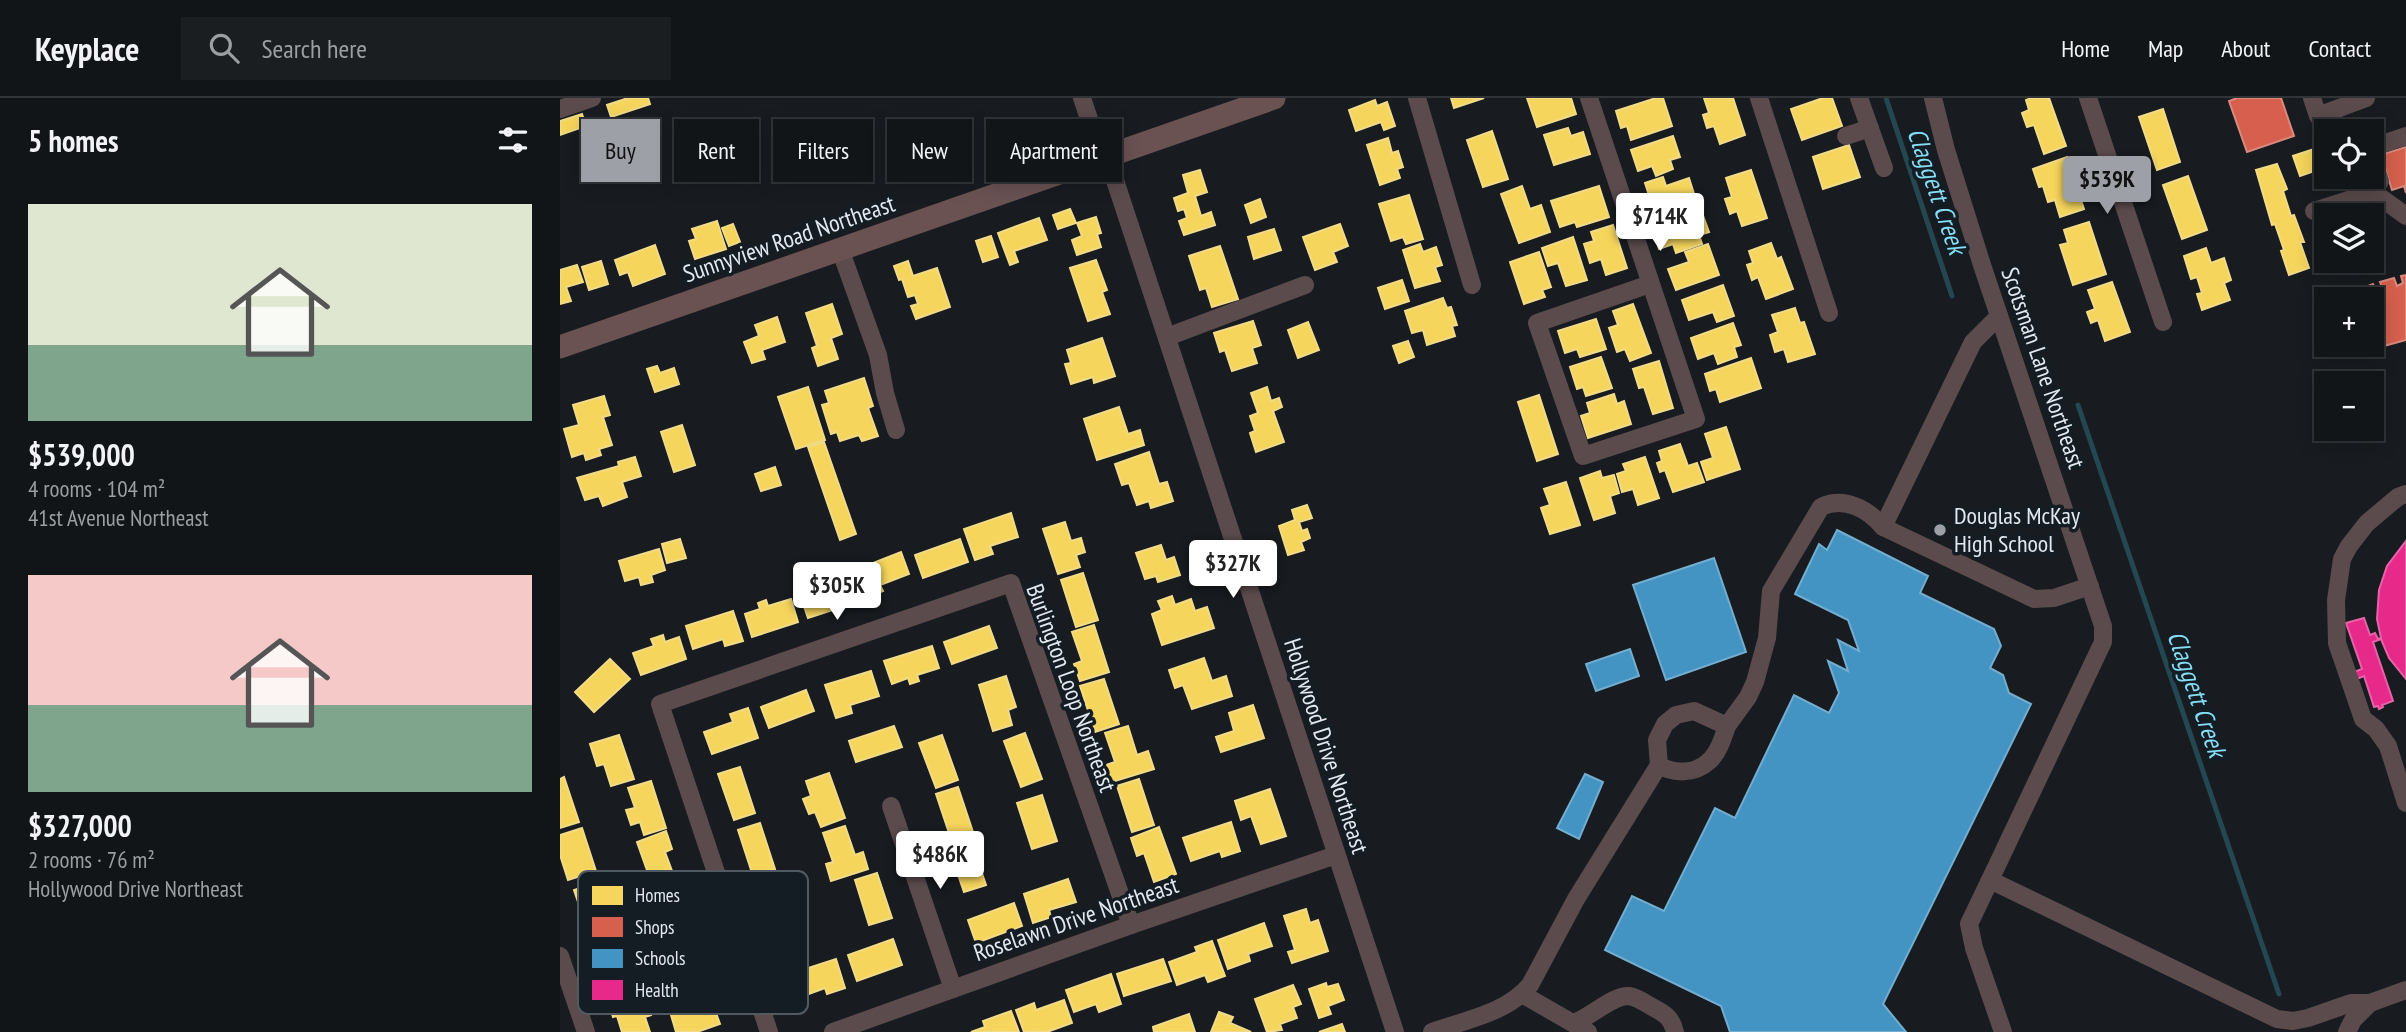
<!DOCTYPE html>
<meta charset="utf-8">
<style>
body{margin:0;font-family:"PT Sans Narrow",sans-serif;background:#1b1e21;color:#f1f3f6;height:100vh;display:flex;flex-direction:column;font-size:26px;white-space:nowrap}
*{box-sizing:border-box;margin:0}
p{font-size:23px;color:#9c9fa2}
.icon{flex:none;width:38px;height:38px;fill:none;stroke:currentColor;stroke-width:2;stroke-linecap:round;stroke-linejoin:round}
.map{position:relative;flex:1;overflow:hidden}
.side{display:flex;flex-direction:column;background:#121518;width:560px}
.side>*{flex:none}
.top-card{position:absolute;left:21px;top:21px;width:665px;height:63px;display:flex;gap:14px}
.tools{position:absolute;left:1754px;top:21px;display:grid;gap:14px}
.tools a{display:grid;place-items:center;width:70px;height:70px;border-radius:0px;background:#121518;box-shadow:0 4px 18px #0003,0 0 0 2px #313437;font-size:35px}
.price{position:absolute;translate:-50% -60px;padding:0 16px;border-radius:7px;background:#fff;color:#222;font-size:23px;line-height:46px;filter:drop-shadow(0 2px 4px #0008)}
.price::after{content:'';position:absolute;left:50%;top:42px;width:21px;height:16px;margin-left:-10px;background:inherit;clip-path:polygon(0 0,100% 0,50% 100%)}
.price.active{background:#9da1a7;color:#111}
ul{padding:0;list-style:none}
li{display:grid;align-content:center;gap:14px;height:371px;padding:0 28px}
li span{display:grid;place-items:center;height:217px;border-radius:0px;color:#555}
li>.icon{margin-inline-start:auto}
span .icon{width:126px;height:126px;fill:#fffc;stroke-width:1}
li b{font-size:30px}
h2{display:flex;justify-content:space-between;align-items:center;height:84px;padding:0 28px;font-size:30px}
.tag{padding:0 24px;border-radius:0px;background:#121518;box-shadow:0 4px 18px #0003,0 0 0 2px #313437;font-size:24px;line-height:63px}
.tag.active{background:#9da1a7;color:#111}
header{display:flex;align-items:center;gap:42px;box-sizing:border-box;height:98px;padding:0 35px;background:#121518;border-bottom:2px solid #313437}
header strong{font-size:33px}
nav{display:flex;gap:38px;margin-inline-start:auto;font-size:24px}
.search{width:490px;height:63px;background:#1b1e21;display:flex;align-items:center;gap:18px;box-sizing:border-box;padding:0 24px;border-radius:0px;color:#9c9fa2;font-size:26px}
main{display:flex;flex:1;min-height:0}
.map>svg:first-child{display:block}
.homes{fill:#f6d55c;stroke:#f1db88;stroke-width:2}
.shops{fill:#d6604d;stroke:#da897e;stroke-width:2}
.schools{fill:#4393c3;stroke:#73add0;stroke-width:2}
.health{fill:#e7298a;stroke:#e663a9;stroke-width:2}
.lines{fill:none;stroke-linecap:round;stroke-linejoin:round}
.stream{stroke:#234851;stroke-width:5}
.minor{stroke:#5b4b4d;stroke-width:18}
.major{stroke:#6a5253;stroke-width:23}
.poi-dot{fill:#9da1a7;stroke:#141c24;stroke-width:2.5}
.labels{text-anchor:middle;stroke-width:7;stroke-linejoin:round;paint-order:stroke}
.street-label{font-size:24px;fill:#e4e9f0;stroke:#141c24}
.poi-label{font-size:24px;fill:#e4e9f0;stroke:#141c24;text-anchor:start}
.water-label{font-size:26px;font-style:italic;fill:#85dcf3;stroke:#141c24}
.key{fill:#141c24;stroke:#525a61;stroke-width:2}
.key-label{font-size:19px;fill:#e4e9f0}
</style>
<header>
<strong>Keyplace</strong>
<div class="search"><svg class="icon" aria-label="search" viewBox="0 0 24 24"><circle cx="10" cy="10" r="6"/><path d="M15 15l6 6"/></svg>Search here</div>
<nav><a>Home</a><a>Map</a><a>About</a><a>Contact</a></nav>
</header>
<main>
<section class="side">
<h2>5 homes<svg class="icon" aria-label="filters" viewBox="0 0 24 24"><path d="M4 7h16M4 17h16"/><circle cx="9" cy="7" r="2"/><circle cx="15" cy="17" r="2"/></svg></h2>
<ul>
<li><span style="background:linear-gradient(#dfe7d0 65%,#7fa58c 0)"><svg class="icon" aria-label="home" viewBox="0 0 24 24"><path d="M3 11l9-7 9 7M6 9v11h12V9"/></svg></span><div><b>$539,000</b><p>4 rooms · 104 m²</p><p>41st Avenue Northeast</p></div></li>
<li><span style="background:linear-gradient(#f6c9c9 60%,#7fa58c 0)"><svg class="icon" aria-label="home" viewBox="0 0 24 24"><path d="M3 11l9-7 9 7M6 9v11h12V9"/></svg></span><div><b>$327,000</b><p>2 rooms · 76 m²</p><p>Hollywood Drive Northeast</p></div></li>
</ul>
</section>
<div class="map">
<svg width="1846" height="934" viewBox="0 0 1846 934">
<rect width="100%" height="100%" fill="#181c20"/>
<g class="homes">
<polygon points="68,0 88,0 90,6 51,19 47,7"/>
<polygon points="891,0 924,0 894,10"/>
<polygon points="967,0 1011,0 1016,16 977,29"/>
<polygon points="1096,0 1103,0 1112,28 1071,42 1067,28 1061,30 1056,13"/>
<polygon points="1144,0 1173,0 1185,37 1160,46 1154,28 1147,30 1143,17 1149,15"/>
<polygon points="1263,0 1272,0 1282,28 1242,42 1231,11"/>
<polygon points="1471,0 1489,0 1506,48 1484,56 1474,27 1467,29 1462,15 1469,12 1466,2"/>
<polygon points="815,2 817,8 827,4 835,28 824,32 821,24 796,33 789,12"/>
<polygon points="1603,11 1620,64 1597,72 1579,19"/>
<polygon points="22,16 26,28 0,37 0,23"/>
<polygon points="1008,30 1011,38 1023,34 1030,56 994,67 984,37"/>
<polygon points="932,33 948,81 923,89 907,42"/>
<polygon points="1113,38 1120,59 1110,62 1113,71 1096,78 1092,68 1078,73 1071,52"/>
<polygon points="828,40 832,55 838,53 843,69 837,71 840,80 820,87 807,47"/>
<polygon points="1289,47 1300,79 1263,91 1253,59"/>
<polygon points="1760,49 1761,53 1766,51 1766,69 1740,78 1733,58"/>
<polygon points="1507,59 1524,111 1500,119 1495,102 1488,104 1483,88 1479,89 1473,71"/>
<polygon points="1717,66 1727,91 1723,93 1731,118 1734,117 1744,144 1740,144 1749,170 1729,177 1721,153 1724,152 1715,126 1712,127 1696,72"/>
<polygon points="640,72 647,94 635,98 641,118 651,114 655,127 624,137 619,123 627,120 624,111 618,113 614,100 628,95 623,77"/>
<polygon points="1191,72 1207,120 1182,128 1177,113 1170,116 1165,101 1172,99 1166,80"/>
<polygon points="1628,78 1647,132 1622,141 1603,87"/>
<polygon points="1103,79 1106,88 1129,80 1136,102 1095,116 1085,85"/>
<polygon points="962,88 970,111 981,107 990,134 959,145 941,96"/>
<polygon points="1039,88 1049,119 1017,129 1015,124 1000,129 991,103"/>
<polygon points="849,97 863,141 846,146 843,139 831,143 819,106"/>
<polygon points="700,101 706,119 691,125 685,107"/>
<polygon points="510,111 516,125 498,131 493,117"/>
<polygon points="1141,112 1149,134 1139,137 1142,146 1116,155 1113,146 1099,151 1092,130"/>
<polygon points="536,119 541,135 537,136 541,149 517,157 512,142 522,138 517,125"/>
<polygon points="479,120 487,142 454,153 458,164 450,167 438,135"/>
<polygon points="157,123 166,151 135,161 129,143 136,141 132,131"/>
<polygon points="1529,124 1546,176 1513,187 1500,147 1508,145 1504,132"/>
<polygon points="173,126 180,144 169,148 162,130"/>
<polygon points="780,126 788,148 773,154 777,164 755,172 743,139"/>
<polygon points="1816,126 1824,147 1811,151 1811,128"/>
<polygon points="1053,127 1067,170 1046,177 1041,161 1030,165 1024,146 1034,143 1031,134"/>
<polygon points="714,131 721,152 694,161 688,139"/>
<polygon points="431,138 438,159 423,164 416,143"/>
<polygon points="1013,139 1027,182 1006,188 998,165 988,168 982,150"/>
<polygon points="1211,145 1217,161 1221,159 1233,191 1206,201 1198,179 1192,182 1187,167 1193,165 1189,153"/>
<polygon points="860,146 863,154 876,149 882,167 875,169 880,183 855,190 843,152"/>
<polygon points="1148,146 1159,177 1116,192 1108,171 1129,164 1125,154"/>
<polygon points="95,147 105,176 73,188 68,174 60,177 55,162"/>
<polygon points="660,148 678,201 652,209 646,190 640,192 629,158"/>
<polygon points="1766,148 1766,163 1786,163 1767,169 1760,150"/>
<polygon points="1646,150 1651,165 1664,160 1671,182 1664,185 1670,202 1642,212 1637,196 1642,195 1637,179 1631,181 1624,158"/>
<polygon points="979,154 991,189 982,192 985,199 964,206 950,164"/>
<polygon points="536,162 547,192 542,194 550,216 528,223 510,170"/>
<polygon points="41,163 48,186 29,192 22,169"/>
<polygon points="348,163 353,178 377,170 390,209 356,221 351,208 358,206 355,197 348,199 342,181 339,182 334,168"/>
<polygon points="17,167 23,184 6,189 11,203 0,206 0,172"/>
<polygon points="842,182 849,203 825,211 818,190"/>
<polygon points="1552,184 1570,234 1545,243 1538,222 1531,225 1527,214 1535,211 1528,192"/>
<polygon points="1163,187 1174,218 1157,224 1153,214 1129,222 1122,202"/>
<polygon points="883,200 887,210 891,209 897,227 892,228 895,238 867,247 863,232 852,235 845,213"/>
<polygon points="272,206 282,236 271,240 278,261 258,268 252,250 257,248 246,215"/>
<polygon points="1073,206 1091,255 1070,263 1065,251 1057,254 1049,230 1058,227 1053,213"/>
<polygon points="1235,210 1240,225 1244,224 1255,256 1228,264 1224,251 1215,254 1210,237 1218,234 1212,217"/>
<polygon points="217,219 225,244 202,252 205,261 192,265 184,244 199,238 195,227"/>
<polygon points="1036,221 1046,251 1020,259 1017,251 1005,255 998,233"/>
<polygon points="693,223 701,247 692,250 697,265 672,273 665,252 660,254 654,235"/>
<polygon points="748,224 759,252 738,260 728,232"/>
<polygon points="1173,225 1181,247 1174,249 1177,259 1158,266 1154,255 1138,261 1131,240"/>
<polygon points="542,240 555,278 534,285 533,279 511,286 505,266 511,265 507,252"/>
<polygon points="848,243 854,259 839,265 833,248"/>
<polygon points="1041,259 1052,290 1026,298 1023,289 1017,291 1010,269"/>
<polygon points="1191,260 1201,290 1160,304 1156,291 1150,293 1145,276"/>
<polygon points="1099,263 1113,310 1093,316 1084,289 1079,290 1073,271"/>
<polygon points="97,268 100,275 114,270 119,286 95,294 87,271"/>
<polygon points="304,280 313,308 308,310 318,338 302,343 299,337 280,343 277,334 271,336 262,307 269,305 265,293"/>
<polygon points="248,289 265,342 236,351 218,299"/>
<polygon points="707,289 711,303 719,300 722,309 713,313 724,344 696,354 690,335 695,333 690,318 698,315 691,295"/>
<polygon points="1054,296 1057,306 1064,303 1071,326 1028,340 1021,318 1030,315 1027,305"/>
<polygon points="979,297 998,356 977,363 958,304"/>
<polygon points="44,298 50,317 43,319 52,347 39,351 41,357 26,362 24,355 12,359 4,331 19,327 13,307"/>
<polygon points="559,309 568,336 580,332 584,347 537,362 524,321"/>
<polygon points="122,327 135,367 114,374 101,334"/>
<polygon points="1166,329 1180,371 1147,382 1141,364 1153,360 1145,336"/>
<polygon points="264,344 296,436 280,442 248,349"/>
<polygon points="1120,346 1128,368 1137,365 1144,384 1113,394 1105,372 1100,374 1097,365 1102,363 1099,353"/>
<polygon points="589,354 599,386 607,384 613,403 591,410 589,403 577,407 569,385 562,387 555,366"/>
<polygon points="75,359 81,378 62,384 67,399 43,408 39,398 25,402 17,380 59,368 58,364"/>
<polygon points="1085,359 1099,400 1078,407 1073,391 1062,394 1057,376 1066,373 1063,366"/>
<polygon points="215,369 221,387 201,393 195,376"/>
<polygon points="1040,373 1042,380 1054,377 1059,395 1050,398 1055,415 1034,422 1020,380"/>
<polygon points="1006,384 1020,427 990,436 981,410 990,407 984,391"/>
<polygon points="747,407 752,420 739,424 742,433 747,431 750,440 741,444 744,452 728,457 719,428 735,422 732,412"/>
<polygon points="451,415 458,439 430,448 433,456 415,462 404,431"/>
<polygon points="505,424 511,443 521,440 525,454 516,457 520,469 498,476 483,431"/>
<polygon points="120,441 126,460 107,465 102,446"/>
<polygon points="400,441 408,464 363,480 355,457"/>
<polygon points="601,447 606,462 614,459 620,477 598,484 596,478 585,481 576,455"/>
<polygon points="99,451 105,472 91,477 93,484 81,487 79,479 65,483 59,463"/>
<polygon points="341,454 349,476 320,487 323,493 306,500 295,472"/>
<polygon points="523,475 538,522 516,529 501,482"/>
<polygon points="287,482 294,505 248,520 240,497"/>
<polygon points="612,498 615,507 631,501 635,513 647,509 654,530 602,547 592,516 602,512 598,503"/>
<polygon points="231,501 238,524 192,539 185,516 200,511 198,505 206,502 208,508"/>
<polygon points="173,513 183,543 165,548 163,541 133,551 126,528"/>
<polygon points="534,527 549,574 520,583 514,566 522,563 512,534"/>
<polygon points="429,528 437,550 392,566 384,544"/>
<polygon points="103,537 105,544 119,539 126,561 81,577 73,555 94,548 91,541"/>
<polygon points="372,548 379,570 357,577 359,583 350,586 348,580 332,586 324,563"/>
<polygon points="644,560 652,583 666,578 672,598 632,611 623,587 615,590 609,572"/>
<polygon points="50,561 70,581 34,614 15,594"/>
<polygon points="311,573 319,598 290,607 292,615 276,620 265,587"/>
<polygon points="446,578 456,609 448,612 452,627 433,633 419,587"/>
<polygon points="544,581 559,626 535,634 520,588"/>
<polygon points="246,592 254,613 209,630 201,609"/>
<polygon points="693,607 704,640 661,654 656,639 674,633 669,615"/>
<polygon points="188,610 198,640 152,656 144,634 173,624 170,616"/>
<polygon points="334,628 342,649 296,664 289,643"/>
<polygon points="568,628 577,657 588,653 594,671 545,686 540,669 555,664 545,635"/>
<polygon points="465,635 482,681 461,689 444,643"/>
<polygon points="59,637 74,681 51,688 44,666 37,668 30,646"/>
<polygon points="382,637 398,682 376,690 359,645"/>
<polygon points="180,669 195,715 174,722 158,676"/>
<polygon points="269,675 285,720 261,729 255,714 249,716 243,701 251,698 246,683"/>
<polygon points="4,679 19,724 0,730 0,681"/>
<polygon points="579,681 594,727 572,734 557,688"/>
<polygon points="91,683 106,730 84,737 80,724 71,727 66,712 75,710 68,690"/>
<polygon points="398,689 413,734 391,741 376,696"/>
<polygon points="710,691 726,738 701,746 691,718 681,722 675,703"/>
<polygon points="482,697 497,743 472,751 457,705"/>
<polygon points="671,724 680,753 662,759 660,753 631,763 623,740"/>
<polygon points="200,725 215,771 193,778 178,732"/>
<polygon points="285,728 295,757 303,754 308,771 271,783 266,766 273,764 263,735"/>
<polygon points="599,729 616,776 594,784 584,755 577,758 571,740"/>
<polygon points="22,730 36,773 8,782 0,757 0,737"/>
<polygon points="106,733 112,751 105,754 115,781 93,789 77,744"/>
<polygon points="410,740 426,787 404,794 394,765 387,767 381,749"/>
<polygon points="317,775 332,820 309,827 295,782"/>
<polygon points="508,781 516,804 489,812 491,819 473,825 464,796"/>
<polygon points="31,786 35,798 44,795 55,828 29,836 14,792"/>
<polygon points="454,805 462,828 416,845 408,822"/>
<polygon points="746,811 750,825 758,822 768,853 732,865 728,854 735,852 724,818"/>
<polygon points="704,825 712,848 688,856 690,863 668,871 658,842"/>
<polygon points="333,841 342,867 297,883 288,857"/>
<polygon points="652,843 665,878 648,884 645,877 617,887 609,864 637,854 635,849"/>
<polygon points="276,861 285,890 267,896 265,890 238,900 230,876"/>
<polygon points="603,861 611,883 564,898 557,876"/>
<polygon points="551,876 561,906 539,914 536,906 514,914 506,892"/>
<polygon points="72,884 76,897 84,895 91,917 85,919 90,934 62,934 57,918 53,919 47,901 69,893 67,886"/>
<polygon points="766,885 767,889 778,886 784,902 768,908 771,916 759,920 749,891"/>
<polygon points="733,887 741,906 733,909 737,920 720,926 722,932 707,934 695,901"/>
<polygon points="504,902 512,925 487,934 464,934 456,912 474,905 476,912"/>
<polygon points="152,904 160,926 137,934 116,934 111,917"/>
<polygon points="451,913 459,934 411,934 425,929 423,923"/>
<polygon points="659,914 673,919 670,925 691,934 651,934"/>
<polygon points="629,916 635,934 594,934 593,929"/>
<polygon points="782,926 785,934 759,934"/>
</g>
<g class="shops">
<polygon points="1677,0 1721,0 1734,38 1687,54 1669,3"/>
<polygon points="1846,49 1846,95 1844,88 1832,92 1821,57"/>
<polygon points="1846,177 1846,242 1813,251 1811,245 1811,201 1795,201 1801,199 1798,192 1813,186 1817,194 1823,193 1820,184 1834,180 1837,188 1843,185 1841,178"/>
</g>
<g class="schools">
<polygon points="1277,432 1368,478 1360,495 1434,531 1441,548 1430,570 1443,577 1449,595 1471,606 1323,906 1346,934 1170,934 1161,908 1045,852 1072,798 1104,813 1155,710 1175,720 1234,597 1269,615 1279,595 1268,563 1288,573 1278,542 1299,553 1288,522 1235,496 1259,446 1267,452"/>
<polygon points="1154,460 1186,554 1106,582 1073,487"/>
<polygon points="1070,551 1079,578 1036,593 1026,566"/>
<polygon points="1025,676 1043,684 1019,741 997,730"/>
</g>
<polygon class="health" points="1846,443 1846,581 1829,560 1821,541 1813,544 1833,603 1822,607 1823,609 1819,611 1818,608 1814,609 1804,578 1797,581 1794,574 1802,571 1786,525 1804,520 1810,537 1815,535 1818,541 1821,540 1817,521 1819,492 1827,468"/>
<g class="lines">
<g class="stream">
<polyline points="1326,0 1392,198"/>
<polyline points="1518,307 1719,896"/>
</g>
<g class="minor">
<polyline points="522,0 542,60"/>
<polyline points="857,0 912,187"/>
<polyline points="1029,0 1136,321 1023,358 977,225 1090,186"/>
<polyline points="1199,0 1269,215"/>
<polyline points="1299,0 1324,70"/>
<polyline points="1373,0 1386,52 1422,167 1543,528 1543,544 1430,782"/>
<polyline points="1528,0 1603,224"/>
<polyline points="1752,0 1758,18 1806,0"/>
<polyline points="0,11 32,0"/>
<polyline points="1286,38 1310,30"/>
<polyline points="1811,50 1846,38"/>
<polyline points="1811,56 1820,83 1813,94 1846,118"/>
<polyline points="547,58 835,934"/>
<polyline points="1754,113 1813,94"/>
<polyline points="280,151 318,257 325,295 336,332"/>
<polyline points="1439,218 1413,244 1323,429 1474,501 1494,500 1530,488"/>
<polyline points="607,239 745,187"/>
<polyline points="1846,396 1838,399 1807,425 1789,448 1782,461 1776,502 1777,545 1803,621 1816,631 1828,648 1846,705"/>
<path d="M1167 628 1188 599 1195 584 1207 540 1211 493 1261 409C1284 398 1308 411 1323 429"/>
<polyline points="331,708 393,891"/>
<polyline points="0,858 26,934"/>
<polyline points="962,896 1028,934"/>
<path d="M1013 925C1030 920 1052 897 1069 898 1077 899 1087 906 1094 910 1106 916 1112 921 1115 934"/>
<polyline points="209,934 100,606 451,485 571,827"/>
<polyline points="273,934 571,827 776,757"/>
<path d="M872 934C905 922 947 915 970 887L1016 801 1099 667 1097 642 1105 626 1116 617 1134 613 1167 628C1163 640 1158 656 1148 664 1135 676 1113 676 1099 667"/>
<polyline points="1443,934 1414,850 1409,826 1430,782 1717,921 1733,923 1748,920 1791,905 1810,905 1846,892"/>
<polyline points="1787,934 1793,922 1810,905"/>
</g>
<polyline class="major" points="0,249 714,0"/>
</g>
<circle class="poi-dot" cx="1380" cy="432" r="7"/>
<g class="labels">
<g class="street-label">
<text transform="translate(229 141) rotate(-19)" y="8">Sunnyview Road Northeast</text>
<text transform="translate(1483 270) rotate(71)" y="8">Scotsman Lane Northeast</text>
<text transform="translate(511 590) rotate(70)" y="8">Burlington Loop Northeast</text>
<text transform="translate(766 648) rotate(72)" y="8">Hollywood Drive Northeast</text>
<text transform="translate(516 821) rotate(-19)" y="8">Roselawn Drive Northeast</text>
</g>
<g class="poi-label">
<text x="1394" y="426">Douglas McKay<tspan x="1394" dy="28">High School</tspan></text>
</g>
<g class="water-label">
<text transform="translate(1377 93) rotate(71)" y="9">Claggett Creek</text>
<text transform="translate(1637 596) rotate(71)" y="9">Claggett Creek</text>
</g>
</g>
<rect x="18" y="773" width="230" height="143" rx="10" class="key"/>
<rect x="32" y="788" width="31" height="19" fill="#f6d55c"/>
<rect x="32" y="819" width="31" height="20" fill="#d6604d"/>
<rect x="32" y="851" width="31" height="19" fill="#4393c3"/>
<rect x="32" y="882" width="31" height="20" fill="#e7298a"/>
<g class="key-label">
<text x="75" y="804">Homes</text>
<text x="75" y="836">Shops</text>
<text x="75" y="867">Schools</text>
<text x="75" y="899">Health</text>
</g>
</svg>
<div class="tools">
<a><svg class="icon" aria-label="locate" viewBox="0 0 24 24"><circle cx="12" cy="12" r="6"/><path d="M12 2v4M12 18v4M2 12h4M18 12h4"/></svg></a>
<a><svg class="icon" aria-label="layers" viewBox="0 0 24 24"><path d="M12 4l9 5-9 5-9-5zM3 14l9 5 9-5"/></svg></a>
<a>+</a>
<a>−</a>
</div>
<b class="price active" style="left:1547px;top:118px">$539K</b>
<b class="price" style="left:1100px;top:155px">$714K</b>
<b class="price" style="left:673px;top:502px">$327K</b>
<b class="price" style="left:277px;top:524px">$305K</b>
<b class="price" style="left:380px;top:793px">$486K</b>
<div class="top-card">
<a class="tag active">Buy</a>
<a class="tag">Rent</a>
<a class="tag">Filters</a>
<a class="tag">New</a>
<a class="tag">Apartment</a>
</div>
</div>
</main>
